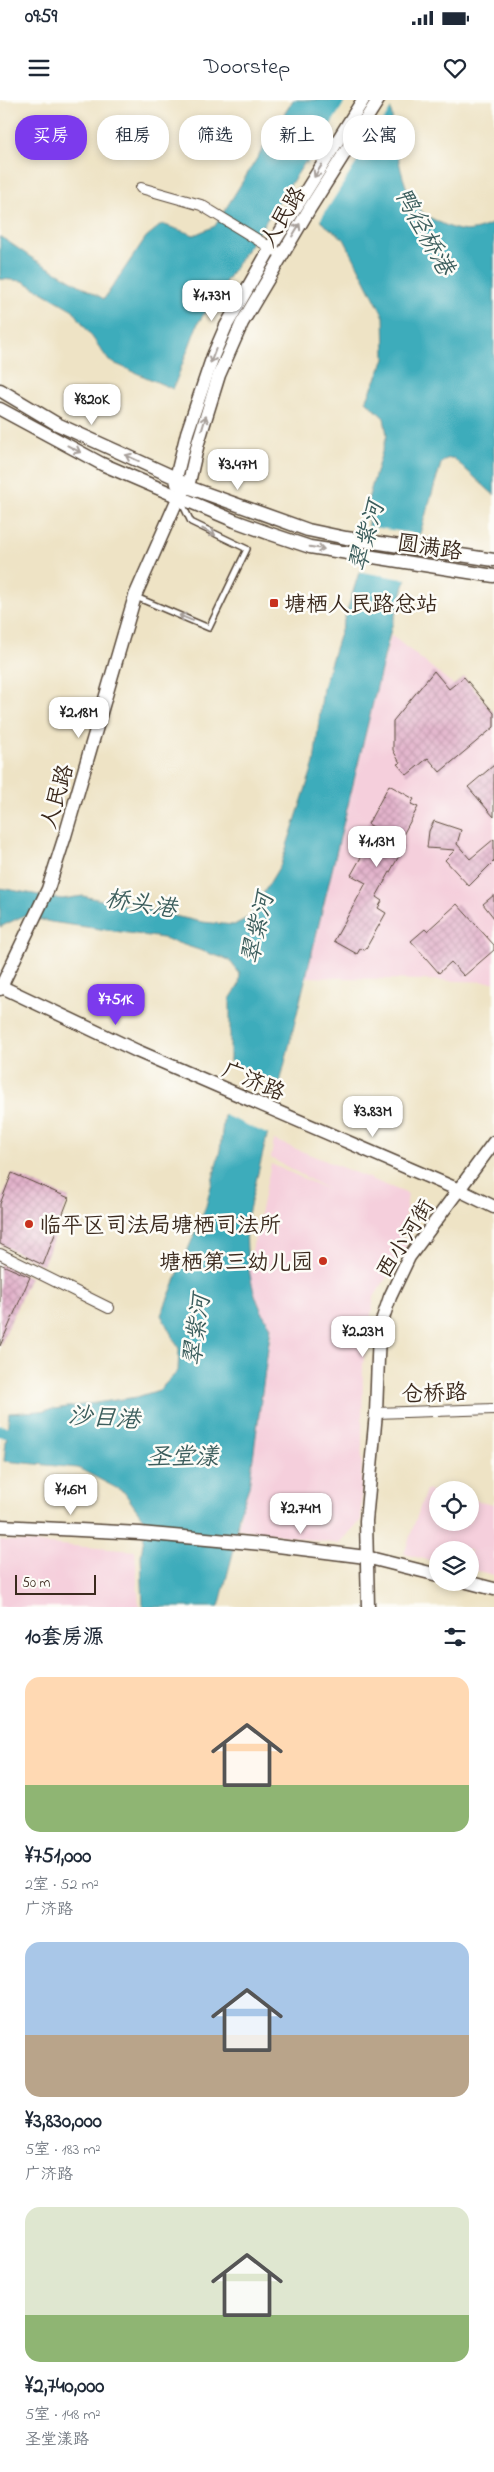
<!DOCTYPE html>
<html lang="zh">
<meta charset="utf-8">
<style>
body{margin:0;font-family:"Indie Flower","LXGW WenKai TC",sans-serif;background:#f2f2f3;color:#1f2937;height:100vh;display:flex;flex-direction:column;font-size:19px;white-space:nowrap}
*{box-sizing:border-box;margin:0}
p{font-size:16px;color:#747a83}
.icon{flex:none;width:28px;height:28px;fill:none;stroke:currentColor;stroke-width:2;stroke-linecap:round;stroke-linejoin:round}
.map{position:relative;height:1507px;overflow:hidden}
.details{display:flex;flex-direction:column;background:#fff;flex:1}
.details>*{flex:none}
.guide{position:absolute;left:15px;top:15px;width:465px;height:45px;display:flex;gap:10px}
.fabs{position:absolute;left:429px;top:1381px;display:grid;gap:10px}
.fabs a{display:grid;place-items:center;width:50px;height:50px;border-radius:50%;background:#fff;box-shadow:0 2px 8px #0003;font-size:25px}
.scale{position:absolute;left:15px;bottom:12px;width:81px;box-sizing:border-box;padding-left:5px;border:2px solid #3b2a1e;border-top:0;font-size:14px;line-height:18px;white-space:nowrap;color:#3b2a1e;-webkit-text-stroke:4px #fdfcf7;paint-order:stroke}
.price{position:absolute;translate:-50% -42px;padding:0 11px;border-radius:10px;background:#fff;color:#222;font-size:16px;line-height:32px;filter:drop-shadow(0 1px 2px #0008)}
.price::after{content:'';position:absolute;left:50%;top:30px;width:15px;height:11px;margin-left:-8px;background:inherit;clip-path:polygon(0 0,100% 0,50% 100%)}
.price.current{background:#7c3aed;color:#fff}
ul{padding:0;list-style:none}
li{display:grid;align-content:center;gap:10px;height:265px;padding:0 25px}
li span{display:grid;place-items:center;height:155px;border-radius:15px;color:#555}
li>.icon{margin-inline-start:auto}
span .icon{width:90px;height:90px;fill:#fffc;stroke-width:1}
li b{font-size:21px}
h2{display:flex;justify-content:space-between;align-items:center;height:60px;padding:0 25px;font-size:21px}
.pill{padding:0 18px;border-radius:20px;background:#fff;box-shadow:0 2px 8px #0003;font-size:18px;line-height:45px}
.pill.current{background:#7c3aed;color:#fff}
.status{display:flex;justify-content:space-between;align-items:center;height:35px;padding:0 25px;background:#fff;direction:ltr}
.status svg{height:14px;fill:currentColor}
header{display:flex;justify-content:space-between;align-items:center;height:65px;padding:0 25px;background:#fff;font-size:22px;font-weight:600}
.map>svg:first-child{display:block}
.built{fill:#f5cfdc}
.water{fill:#3dacbb;stroke:#3c6b6c}
.pier{fill:#eee3c5}
.lines{fill:none;stroke-linecap:round;stroke-linejoin:round}
.canal{stroke:#3dacbb;stroke-width:11}
.building{fill:url(#building-cross-hatch)}
.service-casing{stroke:#564637;stroke-width:8}
.minor-casing{stroke:#564637;stroke-width:12}
.tertiary-casing{stroke:#564637;stroke-width:15}
.service{stroke:#fff;stroke-width:5}
.minor{stroke:#fff;stroke-width:10}
.tertiary{stroke:#fff;stroke-width:12}
.oneway{stroke:#a79f9a}
.poi-dot{fill:#c8321e;stroke:#fdfcf7;stroke-width:2}
.labels{text-anchor:middle;stroke-width:5;stroke-linejoin:round;paint-order:stroke}
.street-label{font-size:22px;fill:#3b2a1e;stroke:#fdfcf7}
.poi-label{font-size:22px;fill:#3b2a1e;stroke:#fdfcf7;text-anchor:start}
.water-label{font-size:24px;font-style:italic;fill:#3c5e5d;stroke:#fdfcf7}
</style>
<div class="status"><b>09:59</b><svg viewBox="0 0 49 12"><path d="M0 12V9h3v3zM5 12V6h3v6zM10 12V3h3v9zM15 12V0h3v12zM26 1h20v11H26zM47 4h2v5h-2z"/></svg></div>
<header><svg class="icon" aria-label="menu" viewBox="0 0 24 24"><path d="M4 6h16M4 12h16M4 18h16"/></svg>Doorstep<svg class="icon" aria-label="heart" viewBox="0 0 24 24"><path d="M12 20l-8-8c-3-5 5-10 8-4 3-6 11-1 8 4z"/></svg></header>
<div class="map">
<svg width="494" height="1507" viewBox="0 0 494 1507">
<defs>
<pattern id="building-cross-hatch" width="8" height="8" patternUnits="userSpaceOnUse" patternTransform="scale(1.25)"><rect width="8" height="8" fill="#e2b2cb"/><path d="M0 0l8 8M0 8l8-8" fill="none" stroke="#c399ae"/></pattern>
</defs>
<rect width="100%" height="100%" fill="#fdfcf7"/>
<filter id="ink" filterUnits="userSpaceOnUse"><feTurbulence type="fractalNoise" baseFrequency=".02" numOctaves="2"/><feDisplacementMap in="SourceGraphic" scale="10" xChannelSelector="R" yChannelSelector="G"/><feConvolveMatrix kernelMatrix="1 2 1 2 8 2 1 2 1" color-interpolation-filters="sRGB"/></filter>
<filter id="wash" filterUnits="userSpaceOnUse"><feTurbulence type="fractalNoise" baseFrequency=".0096" numOctaves="4" result="noise"/><feDisplacementMap in="SourceGraphic" scale="20" xChannelSelector="R" yChannelSelector="G"/><feGaussianBlur stdDeviation="1.12" result="paint"/><feColorMatrix in="noise" values="0 0 0 0 0 0 0 0 0 0 0 0 0 0 0 0 0 1.4 0 .05"/><feComposite in="paint" operator="in"/></filter>
<g filter="url(#wash)">
<rect width="100%" height="100%" fill="#eee3c5"/>
<g class="built">
<polygon points="391,535 494,617 494,882 305,877 360,646"/>
<polygon points="274,1040 408,1094 402,1142 407,1146 374,1197 363,1264 361,1420 339,1444 238,1429 271,1234 246,1177 271,1064 329,1090 271,1058"/>
<polygon points="426,1390 437,1392 438,1422 470,1422 470,1399 494,1404 494,1475 470,1469 470,1450 438,1450 437,1462 404,1454"/>
<polygon points="0,1440 135,1451 139,1507 0,1507"/>
</g>
<path class="water" d="M293 0H389C396 31 397 96 426 115 431 119 438 121 443 124 464 134 473 132 494 123V395L453 358 446 359 441 364 391 529 247 1118C245 1156 249 1195 271 1227L249 1387 239 1415 233 1453 219 1507H143L141 1456 146 1423 124 1392 78 1368 4 1361 9 1313 40 1311 137 1297 159 1290 178 1271 179 1249 161 1215 206 1106 220 1050 230 958V899L239 885 240 874 229 860 163 838 51 822 23 816 0 827V788L62 799 83 796 202 822 234 825 249 817 281 764 314 663 323 587 367 447 369 427 366 406 387 335 384 318 366 301 385 259 384 217 344 139 321 122 306 61 198 223 173 289 109 261 73 210 23 181 0 179V136L32 158 104 199 146 137 162 124 194 135 215 126Z"/>
<g class="pier">
<polygon points="346,0 392,0 393,5 319,122 305,67"/>
<polygon points="366,426 423,435 409,480 356,471 365,446"/>
<polygon points="230,961 280,986 269,1035 222,1014 225,979"/>
</g>
<g class="lines">
<polyline class="canal" points="0,1331 22,1333"/>
</g>
<g id="blocks">
<g class="building">
<polygon points="434,571 449,589 464,577 494,613 494,627 440,672 428,658 407,675 397,664 400,663 393,650 393,621"/>
<polygon points="494,665 494,717 468,687"/>
<polygon points="389,685 414,699 411,704 418,707 398,744 404,747 376,797 382,801 378,808 386,813 365,850 360,849 357,854 334,841 366,783 351,775 377,729 368,724"/>
<polygon points="434,721 461,730 457,744 470,759 494,739 494,761 469,786 445,760 455,750 427,748 429,731"/>
<polygon points="494,795 494,818 483,804"/>
<polygon points="457,804 494,845 494,850 464,876 451,862 439,873 411,841 425,829 427,831"/>
<polygon points="12,1073 69,1098 43,1165 0,1144 0,1104"/>
<polygon points="0,1164 30,1177 0,1246"/>
</g>
</g>
</g>
<g filter="url(#ink)">
<use href="#blocks" fill-opacity="0" stroke="#564637" stroke-width="1"/>
<g class="lines">
<g class="service-casing">
<polyline id="service" points="136,497 209,528 247,449 191,422 181,401"/>
</g>
<g class="minor-casing">
<g id="minor">
<polyline points="141,88 201,105 276,151"/>
<polyline points="0,1154 109,1208"/>
<polyline points="376,1313 494,1309"/>
</g>
</g>
<g class="tertiary-casing">
<g id="tertiary">
<polyline points="0,290 57,324 176,378 188,387 308,430 346,438 494,460"/>
<polyline points="0,309 102,364 235,421 271,434 310,447 494,476"/>
<polyline points="177,384 176,378 187,333 213,256 226,226 271,147 363,0"/>
<polyline points="0,886 137,951 459,1090 494,1107"/>
<polyline points="0,889 48,789 65,736 135,496 179,396 188,387 198,343 219,275 242,223 310,108 378,0"/>
<polyline points="0,1426 140,1433 262,1444 366,1457 438,1475"/>
<polyline points="467,1482 494,1489"/>
<polyline points="368,1507 366,1421 376,1313 379,1230 390,1197 409,1157 494,1042"/>
</g>
</g>
<use href="#service" class="service"/>
<use href="#minor" class="minor"/>
<use href="#tertiary" class="tertiary"/>
</g>
<defs><path id="oneway-shaft" d="M-6 0H5M1.5-3L5.5 0L1.5 3" fill="none" stroke-width="1.6" stroke-linecap="round" stroke-linejoin="round" transform="scale(1.25)"/></defs>
<g class="oneway">
<use href="#oneway-shaft" transform="translate(318 71) rotate(122)"/>
<use href="#oneway-shaft" transform="translate(296 130) rotate(-59)"/>
<use href="#oneway-shaft" transform="translate(213 256) rotate(111)"/>
<use href="#oneway-shaft" transform="translate(204 323) rotate(-73)"/>
<use href="#oneway-shaft" transform="translate(74 349) rotate(28)"/>
<use href="#oneway-shaft" transform="translate(132 358) rotate(-156)"/>
<use href="#oneway-shaft" transform="translate(209 432) rotate(27)"/>
<use href="#oneway-shaft" transform="translate(317 448) rotate(10)"/>
<use href="#oneway-shaft" transform="translate(186 518) rotate(-157)"/>
</g>
</g>
<g class="poi-dot">
<rect x="269" y="498" width="10" height="10" rx="2.5"/>
<circle cx="29" cy="1124" r="5"/>
<circle cx="323" cy="1161" r="5"/>
</g>
<g class="labels">
<g class="street-label">
<text transform="translate(282 116) rotate(-59)" y="8">人民路</text>
<text transform="translate(430 446) rotate(9)" y="8">圆满路</text>
<text transform="translate(56 696) rotate(-74)" y="8">人民路</text>
<text transform="translate(254 980) rotate(23)" y="8">广济路</text>
<text transform="translate(404 1138) rotate(-58)" y="8">西小河街</text>
<text transform="translate(434 1292) rotate(-2)" y="8">仓桥路</text>
</g>
<g class="poi-label">
<text x="284" y="511">塘栖人民路总站</text>
<text x="39" y="1132">临平区司法局塘栖司法所</text>
<text x="313" y="1169" text-anchor="end">塘栖第三幼儿园</text>
</g>
<g class="water-label">
<text transform="translate(425 131) rotate(61)" y="8">鸭径桥港</text>
<text transform="translate(366 436) rotate(-74)" y="8">翠紫河</text>
<text transform="translate(141 803) rotate(9)" y="8">桥头港</text>
<text transform="translate(257 828) rotate(-77)" y="8">翠紫河</text>
<text transform="translate(196 1230) rotate(-82)" y="8">翠紫河</text>
<text transform="translate(104 1317) rotate(4)" y="8">沙目港</text>
<text x="183" y="1364">圣堂漾</text>
</g>
</g>
</svg>
<div class="fabs">
<a><svg class="icon" aria-label="locate" viewBox="0 0 24 24"><circle cx="12" cy="12" r="6"/><path d="M12 2v4M12 18v4M2 12h4M18 12h4"/></svg></a>
<a><svg class="icon" aria-label="layers" viewBox="0 0 24 24"><path d="M12 4l9 5-9 5-9-5zM3 14l9 5 9-5"/></svg></a>
</div>
<div class="scale">50 m</div>
<b class="price" style="left:212px;top:222px">¥1.73M</b>
<b class="price" style="left:92px;top:326px">¥820K</b>
<b class="price" style="left:238px;top:391px">¥3.47M</b>
<b class="price" style="left:79px;top:639px">¥2.18M</b>
<b class="price" style="left:377px;top:768px">¥1.13M</b>
<b class="price current" style="left:116px;top:926px">¥751K</b>
<b class="price" style="left:373px;top:1038px">¥3.83M</b>
<b class="price" style="left:363px;top:1258px">¥2.23M</b>
<b class="price" style="left:71px;top:1416px">¥1.6M</b>
<b class="price" style="left:301px;top:1435px">¥2.74M</b>
<div class="guide">
<a class="pill current">买房</a>
<a class="pill">租房</a>
<a class="pill">筛选</a>
<a class="pill">新上</a>
<a class="pill">公寓</a>
</div>
</div>
<section class="details">
<h2>10套房源<svg class="icon" aria-label="filters" viewBox="0 0 24 24"><path d="M4 7h16M4 17h16"/><circle cx="9" cy="7" r="2"/><circle cx="15" cy="17" r="2"/></svg></h2>
<ul>
<li><span style="background:linear-gradient(#ffd9b3 70%,#8fb573 0)"><svg class="icon" aria-label="home" viewBox="0 0 24 24"><path d="M3 11l9-7 9 7M6 9v11h12V9"/></svg></span><div><b>¥751,000</b><p>2室 · 52 m²</p><p>广济路</p></div></li>
<li><span style="background:linear-gradient(#a9c7e8 60%,#b9a48a 0)"><svg class="icon" aria-label="home" viewBox="0 0 24 24"><path d="M3 11l9-7 9 7M6 9v11h12V9"/></svg></span><div><b>¥3,830,000</b><p>5室 · 183 m²</p><p>广济路</p></div></li>
<li><span style="background:linear-gradient(#dfe7d0 70%,#8fb573 0)"><svg class="icon" aria-label="home" viewBox="0 0 24 24"><path d="M3 11l9-7 9 7M6 9v11h12V9"/></svg></span><div><b>¥2,740,000</b><p>5室 · 148 m²</p><p>圣堂漾路</p></div></li>
</ul>
</section>
